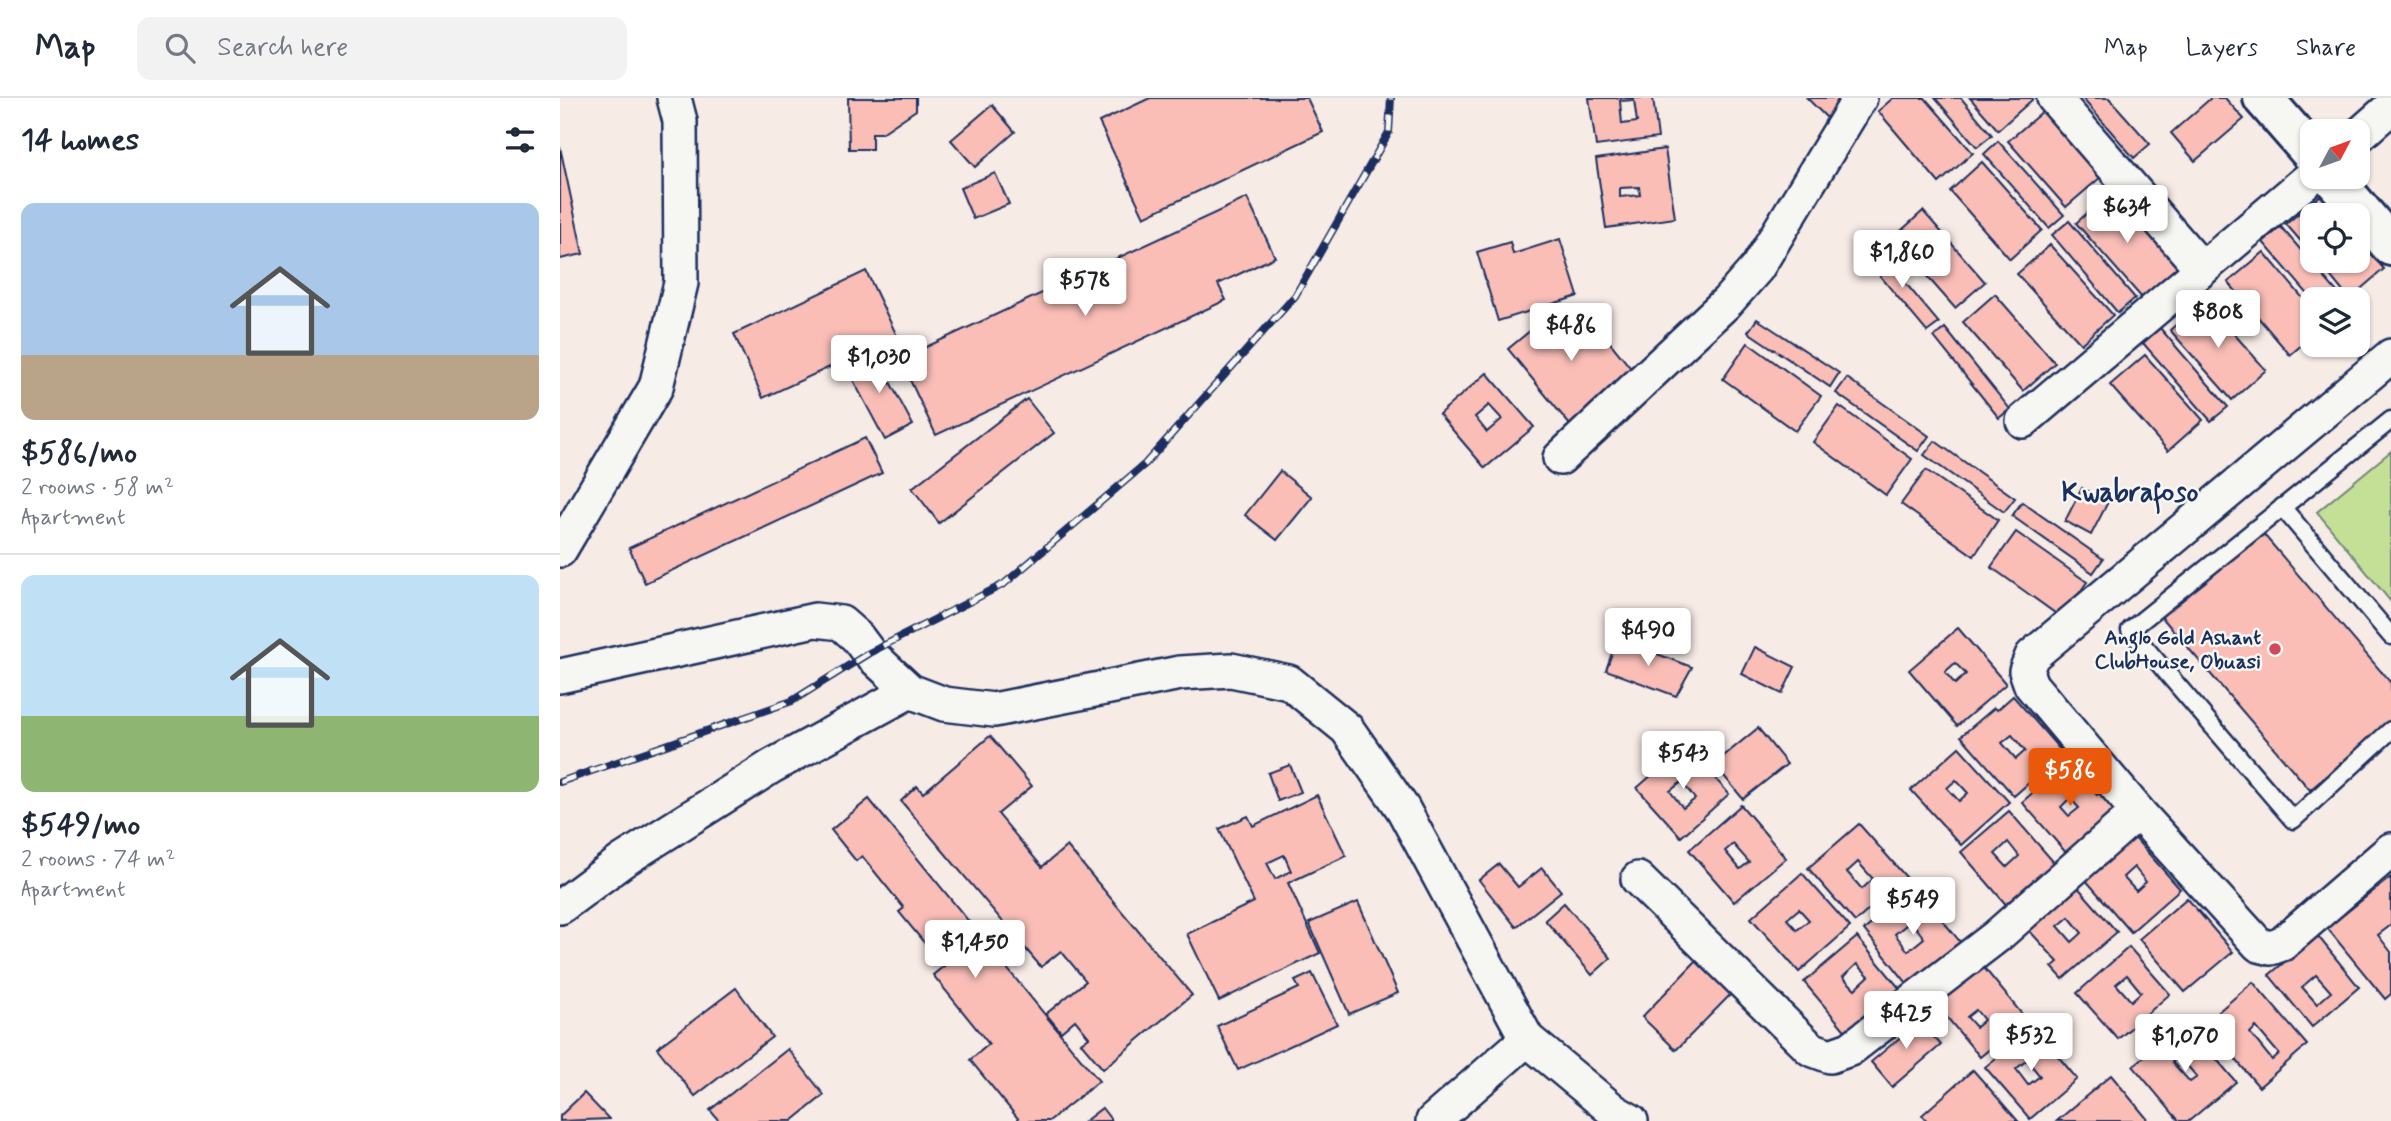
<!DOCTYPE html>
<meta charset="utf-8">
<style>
body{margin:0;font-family:Mynerve,sans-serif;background:#f2f2f3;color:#1f2937;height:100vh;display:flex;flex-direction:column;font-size:26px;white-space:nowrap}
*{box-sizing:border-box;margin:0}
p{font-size:23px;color:#747a83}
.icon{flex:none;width:38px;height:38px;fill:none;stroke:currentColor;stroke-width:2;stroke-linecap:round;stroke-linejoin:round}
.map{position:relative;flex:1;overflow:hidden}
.drawer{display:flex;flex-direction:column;background:#fff;width:560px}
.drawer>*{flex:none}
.needle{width:46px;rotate:49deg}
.fabs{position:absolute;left:1740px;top:21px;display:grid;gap:14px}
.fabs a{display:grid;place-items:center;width:70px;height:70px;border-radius:14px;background:#fff;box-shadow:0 2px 5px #0004;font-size:35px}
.price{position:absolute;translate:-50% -60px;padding:0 16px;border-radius:7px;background:#fff;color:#222;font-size:23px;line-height:46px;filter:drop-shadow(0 2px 4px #0008)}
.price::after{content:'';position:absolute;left:50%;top:42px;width:21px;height:16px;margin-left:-10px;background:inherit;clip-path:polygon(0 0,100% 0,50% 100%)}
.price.active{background:#ea580c;color:#fff}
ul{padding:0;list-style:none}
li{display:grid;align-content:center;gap:14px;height:371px;padding:0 21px}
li+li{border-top:2px solid #e0e1e3}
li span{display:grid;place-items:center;height:217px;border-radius:14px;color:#555}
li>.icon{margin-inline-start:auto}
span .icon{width:126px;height:126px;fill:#fffc;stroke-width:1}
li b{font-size:30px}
h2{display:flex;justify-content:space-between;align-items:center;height:84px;padding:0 21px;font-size:30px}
header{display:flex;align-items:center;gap:42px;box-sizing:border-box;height:98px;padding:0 35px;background:#fff;border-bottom:2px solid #e0e1e3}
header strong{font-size:33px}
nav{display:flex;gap:38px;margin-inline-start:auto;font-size:24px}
.search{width:490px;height:63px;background:#f2f2f3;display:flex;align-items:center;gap:18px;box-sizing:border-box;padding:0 24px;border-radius:14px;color:#747a83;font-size:26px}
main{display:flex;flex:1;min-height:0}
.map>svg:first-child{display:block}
.green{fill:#c4e097;stroke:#70887a;stroke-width:2}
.building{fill:#fabeb7;stroke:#1b2f5e;stroke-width:2;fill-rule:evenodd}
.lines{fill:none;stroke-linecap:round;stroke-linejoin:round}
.lane-casing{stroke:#1b2f5e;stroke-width:21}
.street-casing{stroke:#1b2f5e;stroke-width:38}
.primary-casing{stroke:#1b2f5e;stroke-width:44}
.lane{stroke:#f6f6f2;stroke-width:16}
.street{stroke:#f6f6f2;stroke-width:33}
.primary{stroke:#f6f6f2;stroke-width:38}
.rail-casing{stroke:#1b2f5e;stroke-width:8}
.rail{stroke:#f6f6f2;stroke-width:5;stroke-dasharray:16;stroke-linecap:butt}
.poi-dot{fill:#d1495b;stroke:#f6f6f2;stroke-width:2.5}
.labels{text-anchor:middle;stroke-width:5;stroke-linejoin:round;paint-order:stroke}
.poi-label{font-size:21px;font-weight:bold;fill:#1b2f5e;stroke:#f6f6f2;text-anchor:end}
.district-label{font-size:28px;font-weight:bold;fill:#1b2f5e;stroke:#f6f6f2}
</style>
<header>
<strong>Map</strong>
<div class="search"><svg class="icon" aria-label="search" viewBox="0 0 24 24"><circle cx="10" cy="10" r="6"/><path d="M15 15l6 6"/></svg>Search here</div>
<nav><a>Map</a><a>Layers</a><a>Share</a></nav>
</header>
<main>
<section class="drawer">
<h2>14 homes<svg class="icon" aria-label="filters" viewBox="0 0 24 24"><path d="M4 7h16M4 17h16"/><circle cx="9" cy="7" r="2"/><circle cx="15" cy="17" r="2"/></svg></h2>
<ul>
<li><span style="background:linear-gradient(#a9c7e8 70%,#b9a48a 0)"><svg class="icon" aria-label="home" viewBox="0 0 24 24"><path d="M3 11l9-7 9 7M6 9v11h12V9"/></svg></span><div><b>$586/mo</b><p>2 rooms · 58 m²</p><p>Apartment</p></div></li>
<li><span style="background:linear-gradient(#bfe0f5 65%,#8fb573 0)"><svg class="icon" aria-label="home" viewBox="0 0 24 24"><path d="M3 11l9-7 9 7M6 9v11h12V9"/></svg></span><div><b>$549/mo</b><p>2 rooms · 74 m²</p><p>Apartment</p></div></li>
</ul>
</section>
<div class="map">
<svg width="1831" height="1023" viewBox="0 0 1831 1023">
<rect width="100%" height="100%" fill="#f7ebe6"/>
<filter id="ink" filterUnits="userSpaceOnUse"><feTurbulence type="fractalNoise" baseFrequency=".0143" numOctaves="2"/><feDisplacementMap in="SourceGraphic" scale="14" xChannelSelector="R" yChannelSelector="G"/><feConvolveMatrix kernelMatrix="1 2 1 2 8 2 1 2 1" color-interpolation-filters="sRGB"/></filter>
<g filter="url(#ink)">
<polygon class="green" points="1831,353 1831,504 1757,414"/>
<g class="building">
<polygon points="288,0 356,0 356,12 322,35 312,35 312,51 289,51"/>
<polygon points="590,0 747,0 763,34 584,119 539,24"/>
<path d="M1029 0H1093L1098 40 1036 48ZM1074 2 1077 24 1062 26 1060 3Z"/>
<polygon points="1247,0 1292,0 1269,22"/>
<polygon points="1333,0 1365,0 1413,55 1379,85 1318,13"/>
<polygon points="1375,0 1401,0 1432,37 1417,49"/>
<polygon points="1410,0 1472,0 1473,1 1438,32"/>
<polygon points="1522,0 1549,0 1590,46 1574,60"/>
<polygon points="1651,0 1665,0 1684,21 1635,63 1611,35"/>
<polygon points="432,7 455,34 415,69 391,42"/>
<polygon points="1483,13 1541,79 1506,109 1448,43"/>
<polygon points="1438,43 1504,117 1489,130 1424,56"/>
<polygon points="0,49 23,156 0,161"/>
<path d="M1105 51 1115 120 1046 130 1036 61ZM1079 89 1080 97 1060 99V90Z"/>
<polygon points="1422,64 1482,132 1450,161 1390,93"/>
<polygon points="435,75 449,106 413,121 400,90"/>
<polygon points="1552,93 1619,169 1583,201 1516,125"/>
<polygon points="1761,97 1778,117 1752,117 1752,156 1726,126"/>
<polygon points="687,100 715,159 658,186 666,202 376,337 340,261"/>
<polygon points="1363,113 1425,184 1395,210 1333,140"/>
<polygon points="1509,123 1575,200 1558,215 1492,137"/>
<polygon points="1721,129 1783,201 1752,201 1703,144"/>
<polygon points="1797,139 1824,171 1789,201 1758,163 1797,163"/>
<polygon points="1000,141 1018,198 938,223 917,154 950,144 953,156"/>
<polygon points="1490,147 1553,217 1521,246 1457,176"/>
<polygon points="1316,150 1379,225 1367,234 1305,160"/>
<polygon points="1704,154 1752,211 1752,238 1730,257 1668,184"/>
<polygon points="306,173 337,238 203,300 174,236"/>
<polygon points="1435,196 1495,265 1463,293 1403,224"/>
<polygon points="1644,202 1706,272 1672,302 1610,232"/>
<polygon points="1000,208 1015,226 1027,216 1074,274 1010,327 948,251"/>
<polygon points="1197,221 1279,275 1270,289 1188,234"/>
<polygon points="1385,230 1450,311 1439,320 1374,239"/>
<polygon points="1600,230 1668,309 1651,323 1583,245"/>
<polygon points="1188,245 1261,298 1235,333 1163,281"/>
<polygon points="313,252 353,327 325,342 285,267"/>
<polygon points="1585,257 1643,322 1608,353 1550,287"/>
<path d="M927 275 974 329 925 370 879 316ZM929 307 942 321 927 334 915 319Z"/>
<polygon points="1287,280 1369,338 1358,353 1276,295"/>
<polygon points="467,301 494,335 379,425 352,390"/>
<polygon points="1279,308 1352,361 1326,397 1253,344"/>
<polygon points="305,340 322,375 85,485 69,450"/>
<polygon points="1375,343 1455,400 1444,414 1364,357"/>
<polygon points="1366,372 1438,422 1414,458 1341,406"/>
<polygon points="720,373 752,399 717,442 685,417"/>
<polygon points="1522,390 1548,404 1531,437 1505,423"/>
<polygon points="1462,404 1543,461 1533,475 1452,418"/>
<polygon points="1699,431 1831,585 1831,623 1750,692 1600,517"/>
<polygon points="1456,434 1527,484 1502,520 1431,469"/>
<path d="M1398 530 1446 586 1397 628 1349 572ZM1395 565 1406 576 1395 586 1385 574Z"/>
<polygon points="1057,541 1132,569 1116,598 1046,572"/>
<polygon points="1195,549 1235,569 1222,596 1182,576"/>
<path d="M1453 598 1503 655 1454 698 1401 638 1434 610 1437 612ZM1452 637 1465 653 1456 661 1442 645Z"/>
<polygon points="1198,630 1227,666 1183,701 1154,666"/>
<polygon points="430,638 472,688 438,716 482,769 507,748 632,897 543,971 521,945 529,939 515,922 501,934 486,916 526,883 501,853 481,869 341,703 357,688 363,695"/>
<path d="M1126 647 1169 696 1121 739 1077 690ZM1122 684 1135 701 1123 710 1110 693Z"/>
<path d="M1399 649 1449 704 1401 747 1351 692ZM1396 682 1408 695 1399 703 1387 690Z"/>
<path d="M1508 664 1537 697 1544 691 1561 709 1508 757 1462 704ZM1510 700 1519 710 1509 718 1501 709Z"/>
<polygon points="730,667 741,694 718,703 708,675"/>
<path d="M757 697 786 758 728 785 760 855 659 903 627 836 694 804 659 731 688 718 693 728ZM724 757 731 773 715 781 707 765Z"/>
<polygon points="309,701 539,983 489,1023 460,1023 410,962 429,946 373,877 396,858 393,854 380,864 339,814 344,810 302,758 296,763 271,732"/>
<path d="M1181 707 1226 760 1174 804 1129 752ZM1173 746 1189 764 1180 771 1165 753Z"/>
<path d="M1449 713 1497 768 1449 810 1401 754ZM1448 744 1459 758 1447 769 1435 756Z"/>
<path d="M1299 726 1346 779 1295 824 1248 770ZM1298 764 1313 781 1302 791 1287 774Z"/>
<path d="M1573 738 1620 791 1571 834 1524 780ZM1574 769 1586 784 1576 793 1563 779Z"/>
<polygon points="939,766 958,789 982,770 1001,793 956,829 919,782"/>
<path d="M1242 775 1290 829 1239 874 1191 820ZM1239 811 1249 822 1237 832 1227 821Z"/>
<polygon points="1831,779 1831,827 1818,837 1831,854 1831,896 1825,901 1767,830"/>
<path d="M1515 786 1557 834 1503 881 1492 869 1498 864 1466 829ZM1509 819 1522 835 1512 844 1498 828Z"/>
<path d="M1356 790 1402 846 1350 889 1304 832ZM1351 823 1364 840 1348 853 1335 836Z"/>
<polygon points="1627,800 1673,854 1625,894 1579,841"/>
<polygon points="798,804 838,895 789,916 749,825"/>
<polygon points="1004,805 1051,860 1032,877 985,822"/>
<path d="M1757 837 1799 889 1752 929 1709 877ZM1756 877 1771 894 1757 906 1742 889Z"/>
<path d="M1297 839 1340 891 1288 936 1244 884ZM1297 866 1309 878 1295 891 1283 879Z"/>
<path d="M1569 849 1610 896 1558 941 1517 895ZM1567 877 1581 894 1571 903 1556 886Z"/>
<polygon points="1136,863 1171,896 1116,952 1082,919"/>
<path d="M1421 866 1466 921 1420 959 1375 905ZM1416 912 1424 922 1416 929 1407 919Z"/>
<polygon points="752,875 777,926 678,972 657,928 739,890 735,883"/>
<path d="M1693 884 1747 947 1699 989 1645 925ZM1696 929 1719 956 1712 962 1690 935Z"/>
<polygon points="176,890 212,939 135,998 97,950"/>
<polygon points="1354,916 1381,947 1332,989 1311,964 1343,937 1338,931"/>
<path d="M1626 925 1676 984 1629 1023H1619L1573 968ZM1619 958 1637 979 1630 984 1612 964Z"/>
<path d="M1474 929 1517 981 1470 1021 1425 969ZM1467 962 1480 978 1468 987 1456 971Z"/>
<polygon points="228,951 264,997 232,1023 159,1023 150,1012"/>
<polygon points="1413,972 1458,1023 1367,1023 1362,1017"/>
<polygon points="1551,977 1589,1023 1497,1023"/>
<polygon points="24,995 49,1021 0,1023 0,1018"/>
<polygon points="542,1010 552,1023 525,1023"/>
</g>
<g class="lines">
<g class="lane-casing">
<g id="lane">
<polyline points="1831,322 1570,532 1733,722 1831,632"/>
<polyline points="1722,409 1831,538"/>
</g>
</g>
<g class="street-casing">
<g id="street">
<polyline points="1494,0 1642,171"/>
<polyline points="1797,39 1831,9"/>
<polyline points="1831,258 1472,558 1466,573 1471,587 1578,714 1699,847 1711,850 1722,846 1831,752"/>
<polyline points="1463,323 1752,78"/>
<polyline points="1000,360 1167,204 1197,170 1300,0"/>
<polyline points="0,452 96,289 121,185 120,23 114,0"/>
<polyline points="0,578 255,522 281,525 297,539 309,555 350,593 384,606 434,612 620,575 671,572 729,584 787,631 843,711 967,941 1055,1014 1071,1023"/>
<polyline points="1078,781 1251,951 1270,958 1290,951 1437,838 1578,714"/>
<polyline points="0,809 62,763 212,668 350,593"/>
<polyline points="873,1023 967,941"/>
</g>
</g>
<g class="primary-casing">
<g id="primary">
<polyline points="1703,0 1752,56"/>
<polyline points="1772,79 1831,148"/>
</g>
</g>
<use href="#lane" class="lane"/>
<use href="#street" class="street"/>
<use href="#primary" class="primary"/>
<g class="rail-casing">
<polyline id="rail" points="0,684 232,603 309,555 444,486 585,366 735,198 829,34 831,0"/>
</g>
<use href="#rail" class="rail"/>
</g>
</g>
<circle class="poi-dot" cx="1715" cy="551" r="7"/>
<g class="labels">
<g class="poi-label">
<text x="1701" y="546">Anglo Gold Ashant<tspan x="1701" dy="24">ClubHouse, Obuasi</tspan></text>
</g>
<g class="district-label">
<text x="1570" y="403">Kwabrafoso</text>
</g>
</g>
</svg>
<div class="fabs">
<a><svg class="needle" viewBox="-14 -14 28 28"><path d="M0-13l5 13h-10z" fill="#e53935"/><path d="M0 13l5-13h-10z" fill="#747a83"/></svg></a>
<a><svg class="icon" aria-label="locate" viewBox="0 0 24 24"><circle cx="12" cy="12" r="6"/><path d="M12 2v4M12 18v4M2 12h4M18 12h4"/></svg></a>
<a><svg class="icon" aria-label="layers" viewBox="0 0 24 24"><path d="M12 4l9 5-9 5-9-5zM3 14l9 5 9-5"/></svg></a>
</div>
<b class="price" style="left:1567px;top:147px">$634</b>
<b class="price" style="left:1342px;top:192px">$1,860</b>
<b class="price" style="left:525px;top:220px">$578</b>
<b class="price" style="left:1658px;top:252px">$808</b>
<b class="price" style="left:1011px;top:265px">$486</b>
<b class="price" style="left:319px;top:297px">$1,030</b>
<b class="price" style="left:1088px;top:570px">$490</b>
<b class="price" style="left:1123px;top:693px">$543</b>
<b class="price active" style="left:1510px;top:710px">$586</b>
<b class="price" style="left:1353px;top:839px">$549</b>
<b class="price" style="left:415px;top:882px">$1,450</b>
<b class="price" style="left:1346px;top:953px">$425</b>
<b class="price" style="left:1471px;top:975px">$532</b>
<b class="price" style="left:1625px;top:976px">$1,070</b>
</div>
</main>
